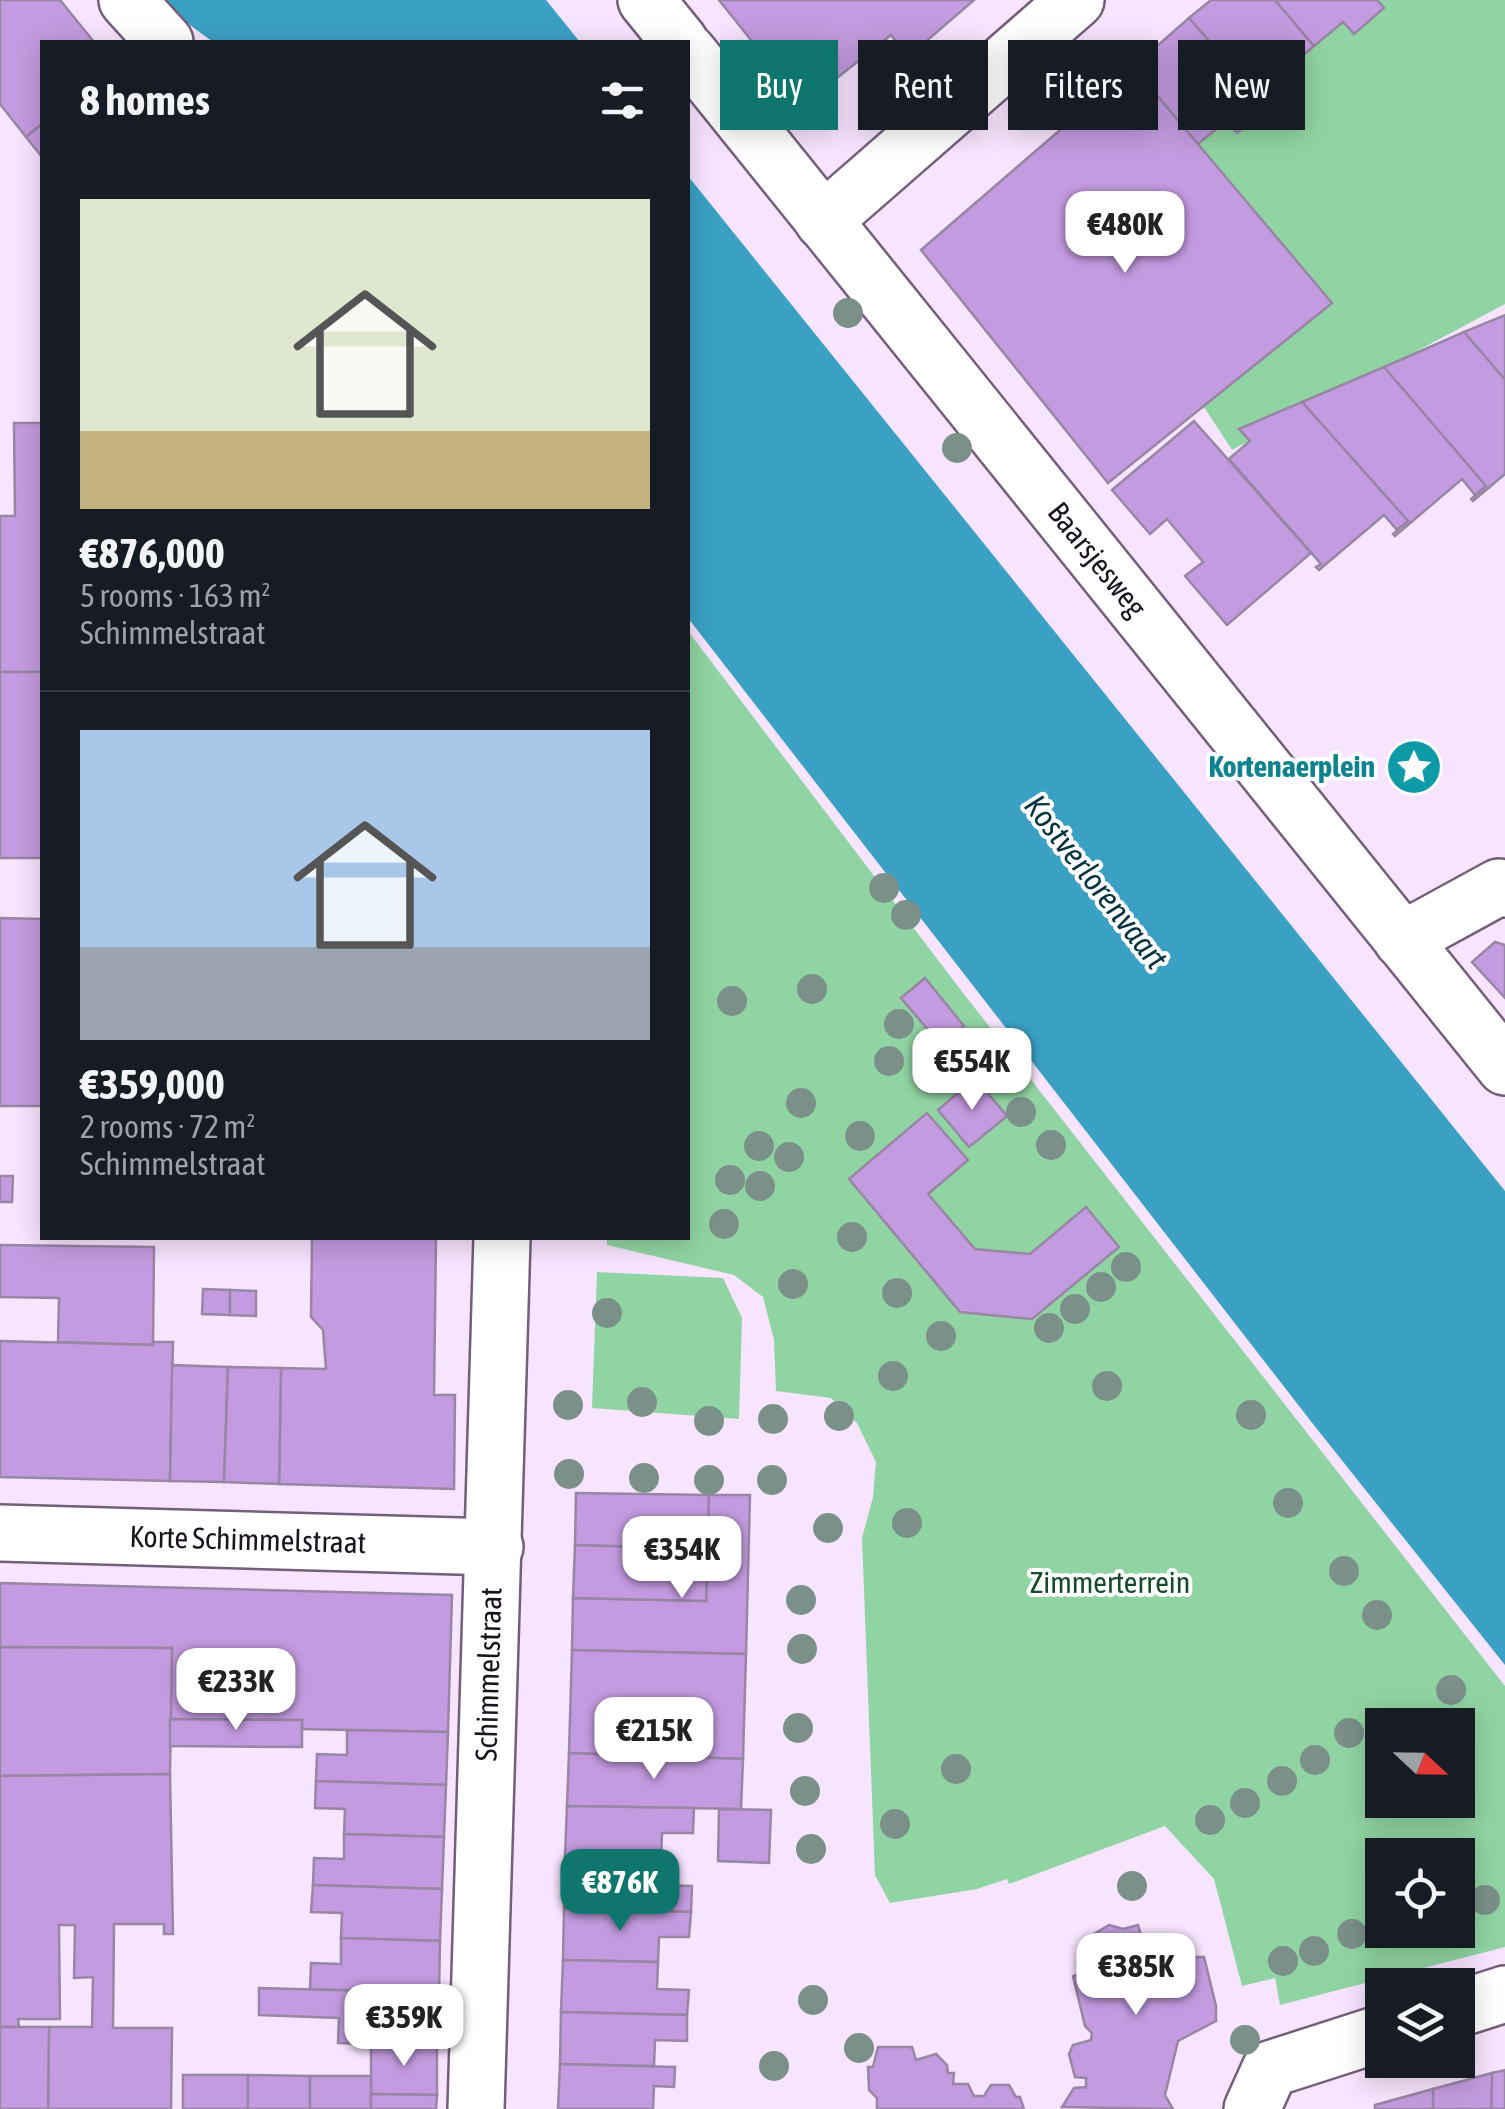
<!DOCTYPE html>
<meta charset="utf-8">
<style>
body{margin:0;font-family:"Asap Condensed",sans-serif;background:#20242c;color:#f1f3f6;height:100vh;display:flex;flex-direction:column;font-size:38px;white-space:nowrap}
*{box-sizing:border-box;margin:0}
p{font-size:32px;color:#9ea1a6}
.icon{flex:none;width:55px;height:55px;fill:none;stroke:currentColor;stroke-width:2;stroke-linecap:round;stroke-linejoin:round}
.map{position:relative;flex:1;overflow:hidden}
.side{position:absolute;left:40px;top:40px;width:650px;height:1200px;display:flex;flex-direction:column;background:#171b24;border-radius:0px;box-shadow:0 5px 25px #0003}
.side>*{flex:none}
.top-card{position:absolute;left:720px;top:40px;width:635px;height:90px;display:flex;gap:20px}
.needle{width:65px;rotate:112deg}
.tools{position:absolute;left:1365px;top:1708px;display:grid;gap:20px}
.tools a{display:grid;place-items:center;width:110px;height:110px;border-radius:0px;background:#171b24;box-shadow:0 5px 25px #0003;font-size:50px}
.price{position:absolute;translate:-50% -85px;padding:0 22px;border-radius:20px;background:#fff;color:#222;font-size:32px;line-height:65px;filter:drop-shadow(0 2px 5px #0008)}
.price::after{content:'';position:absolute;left:50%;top:60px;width:30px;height:22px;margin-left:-15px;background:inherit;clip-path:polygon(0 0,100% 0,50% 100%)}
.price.selected{background:#0f766e;color:#fff}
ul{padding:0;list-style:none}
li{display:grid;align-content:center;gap:20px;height:530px;padding:0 40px}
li+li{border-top:2px solid #363941}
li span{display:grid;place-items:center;height:310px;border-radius:0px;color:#555}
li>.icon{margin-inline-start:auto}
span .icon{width:180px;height:180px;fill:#fffc;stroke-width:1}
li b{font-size:42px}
h2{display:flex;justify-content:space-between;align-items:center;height:120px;padding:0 40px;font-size:42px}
.pill{padding:0 35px;border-radius:0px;background:#171b24;box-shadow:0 5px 25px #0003;font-size:35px;line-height:90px}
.pill.selected{background:#0f766e;color:#fff}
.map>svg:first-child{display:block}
.green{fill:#91d4a3;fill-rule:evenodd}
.water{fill:#3aa0c4}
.building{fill:#c39be0;stroke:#9886a4;stroke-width:2.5}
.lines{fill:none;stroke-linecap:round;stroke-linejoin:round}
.street-casing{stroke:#735f7a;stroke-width:60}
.street{stroke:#fff;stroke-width:55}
.tree{fill:#7a9089}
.labels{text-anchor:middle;stroke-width:8;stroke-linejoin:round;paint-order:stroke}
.street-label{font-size:30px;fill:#1b131e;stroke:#fff}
.culture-label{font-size:30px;font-weight:bold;fill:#0d838f;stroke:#fff;text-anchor:end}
.park-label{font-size:30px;fill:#144b29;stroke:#fff}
.water-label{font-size:32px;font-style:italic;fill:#033241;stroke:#fff}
</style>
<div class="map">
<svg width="1505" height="2109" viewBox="0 0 1505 2109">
<rect width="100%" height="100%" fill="#f7e4fe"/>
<g class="green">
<polygon points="1316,0 1505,0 1505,304 1232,450 1082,220"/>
<path d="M688 631 960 989 1505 1686V1947L1280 2005 1275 1978 1242 1986 1214 1879 1165 1826 1009 1884 1007 1879 977 1889 890 1903 875 1875 862 1538 873 1497 876 1462 857 1423 831 1398 776 1391 774 1340 763 1297 734 1275 607 1245V1238H688ZM1382 1725H1458V1800H1382ZM1382 1855H1458V1930H1382Z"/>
<polygon points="597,1272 723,1278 742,1318 739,1419 592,1408"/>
</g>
<g class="water">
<polygon points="156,0 546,0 580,42 213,42"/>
<polygon points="688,176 1505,1191 1505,1665 1313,1424 688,618"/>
</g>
<g class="building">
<polygon points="0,0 60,0 94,42 42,42 42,124 26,137 0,104"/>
<polygon points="719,0 974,0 908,57 891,35 803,105"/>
<polygon points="1211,0 1275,0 1314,46 1286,70 1296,83 1267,108 1189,18"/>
<polygon points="1275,0 1377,0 1384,8 1354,34 1343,22 1314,46"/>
<polygon points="1189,18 1267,108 1237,133 1226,121 1198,144 1133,67"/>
<polygon points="1133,67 1332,303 1108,483 921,250"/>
<polygon points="42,124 42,157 26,137"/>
<polygon points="1505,315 1505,380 1464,332"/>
<polygon points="1464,332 1505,380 1505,474 1473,501 1471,499 1486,486 1384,367"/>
<polygon points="1384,367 1486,486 1475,495 1462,479 1395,536 1393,534 1408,521 1302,402"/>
<polygon points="1302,402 1408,521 1397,530 1384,515 1319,570 1316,567 1321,564 1229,459 1250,441 1239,429"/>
<polygon points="1194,421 1311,553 1227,625 1185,576 1203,562 1167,519 1150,534 1112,490"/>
<polygon points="14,423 42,423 42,672 0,672 0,516 15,516"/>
<rect x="0" y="672" width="42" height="186"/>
<polygon points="0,918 42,919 42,1106 0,1106"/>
<polygon points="1495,942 1505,945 1505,998 1472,962"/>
<polygon points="925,978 964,1026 941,1045 901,998"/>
<polygon points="975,1078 1007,1116 969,1147 938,1110"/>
<polygon points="927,1113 968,1160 928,1194 975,1249 1030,1254 1086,1207 1119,1247 1032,1319 960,1312 849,1179"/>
<polygon points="0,1176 13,1176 12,1202 0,1202"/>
<polygon points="312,1238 436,1238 434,1395 455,1395 454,1489 279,1484 281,1368 326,1369 323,1330 311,1317"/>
<polygon points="0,1245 154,1247 153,1345 58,1342 59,1298 0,1297"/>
<polygon points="203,1289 230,1290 230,1315 202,1314"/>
<polygon points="230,1290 256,1291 256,1316 230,1315"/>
<polygon points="0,1341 153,1345 153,1342 173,1342 170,1481 0,1477"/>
<polygon points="172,1365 228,1367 224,1482 170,1481"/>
<polygon points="228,1367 281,1368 279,1484 224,1482"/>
<polygon points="576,1493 709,1495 708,1549 575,1545"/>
<polygon points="709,1495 750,1495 746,1654 572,1650 573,1598 706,1601"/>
<polygon points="575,1545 708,1549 706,1601 573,1598"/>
<polygon points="0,1583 452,1595 448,1732 302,1729 302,1720 170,1719 172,1648 0,1647"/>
<polygon points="0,1647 172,1648 170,1774 0,1776"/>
<polygon points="572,1650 746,1654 743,1759 569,1753"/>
<polygon points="170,1719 302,1720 302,1747 170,1746"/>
<polygon points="347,1730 448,1732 446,1785 316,1781 317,1754 347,1755"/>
<polygon points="569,1753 743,1759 741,1809 567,1806"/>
<polygon points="170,1774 173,1934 164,1934 164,1924 114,1924 113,2028 172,2028 171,2109 48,2109 49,2027 92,2027 93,1977 74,1978 75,1925 59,1925 60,2019 18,2019 19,2027 0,2027 0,1776"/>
<polygon points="316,1781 446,1785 444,1837 344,1834 345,1809 315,1808"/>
<polygon points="567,1806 694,1808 693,1833 662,1833 661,1859 565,1856"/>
<polygon points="719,1809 771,1810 769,1863 718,1861"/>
<polygon points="344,1834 444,1837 442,1889 313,1885 314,1858 344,1859"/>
<polygon points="565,1856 661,1859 660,1885 692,1886 691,1912 564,1908"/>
<polygon points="313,1885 442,1889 440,1941 341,1938 342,1913 311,1912"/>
<polygon points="564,1908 691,1912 689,1937 659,1937 658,1962 563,1960"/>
<polygon points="1109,1925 1123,1929 1138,1925 1143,1942 1179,1936 1185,1957 1204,1957 1216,2006 1216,2021 1178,2041 1165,2095 1173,2109 1062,2107 1074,2088 1086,2087 1086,2078 1075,2077 1069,2054 1073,2045 1091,2040 1092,2033 1085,2026 1073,1976 1092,1970 1087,1947 1094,1934"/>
<polygon points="341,1938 440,1941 439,1993 310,1989 311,1963 341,1964"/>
<polygon points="563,1960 658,1962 657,1989 689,1990 687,2015 561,2012"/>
<polygon points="259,1988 439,1993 437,2046 338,2043 339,2018 259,2015"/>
<polygon points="561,2012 687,2015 687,2041 655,2040 654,2066 560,2064"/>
<polygon points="0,2027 49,2027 48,2109 0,2109"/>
<polygon points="371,2043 437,2046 437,2095 371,2094"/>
<polygon points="878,2047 912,2047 916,2060 936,2054 947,2065 948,2073 954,2073 953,2084 968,2084 974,2096 984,2096 991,2085 1009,2085 1016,2097 1020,2097 1024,2109 877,2109 877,2098 869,2090 868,2067 873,2067"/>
<polygon points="560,2064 675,2067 674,2087 654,2086 653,2109 558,2109"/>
<polygon points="1505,2070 1505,2109 1491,2109 1492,2073"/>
<polygon points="1492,2073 1491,2109 1433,2109 1433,2089"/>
<rect x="183" y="2075" width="65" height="34"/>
<polygon points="248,2075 310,2076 310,2109 248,2109"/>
<rect x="310" y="2076" width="61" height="33"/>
<polygon points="1433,2089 1433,2109 1375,2109 1375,2105"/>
<polygon points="371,2094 437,2095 436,2109 371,2109"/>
</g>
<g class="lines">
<g class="street-casing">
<g id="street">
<polyline points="127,0 165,42"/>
<polyline points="646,0 680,42"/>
<path id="s1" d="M688 52 1505 1067"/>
<polyline points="823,221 1076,0"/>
<polyline points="1402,940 1499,887 1505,889"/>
<path id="s2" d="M0 1533 495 1547"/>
<polyline points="1458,2009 1505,1994"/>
<path id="s3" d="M476 2109 502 1238"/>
<polyline points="1252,2109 1270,2069 1382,2033"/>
</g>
</g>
<use href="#street" class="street"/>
</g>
<g class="tree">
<circle cx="848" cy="313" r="15"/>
<circle cx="957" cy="448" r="15"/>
<circle cx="884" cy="888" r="15"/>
<circle cx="906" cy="915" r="15"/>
<circle cx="812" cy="989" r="15"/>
<circle cx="732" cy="1001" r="15"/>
<circle cx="899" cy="1024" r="15"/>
<circle cx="889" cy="1061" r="15"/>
<circle cx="992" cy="1076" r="15"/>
<circle cx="801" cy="1103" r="15"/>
<circle cx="1021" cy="1112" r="15"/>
<circle cx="860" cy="1136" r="15"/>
<circle cx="1051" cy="1145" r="15"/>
<circle cx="759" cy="1146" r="15"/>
<circle cx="789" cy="1157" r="15"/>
<circle cx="730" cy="1180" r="15"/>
<circle cx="760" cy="1186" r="15"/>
<circle cx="724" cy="1224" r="15"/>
<circle cx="852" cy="1237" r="15"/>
<circle cx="1126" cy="1267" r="15"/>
<circle cx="793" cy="1284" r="15"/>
<circle cx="1101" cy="1287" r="15"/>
<circle cx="897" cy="1293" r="15"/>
<circle cx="1075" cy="1309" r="15"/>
<circle cx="607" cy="1313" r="15"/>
<circle cx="1049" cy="1328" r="15"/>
<circle cx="941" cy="1336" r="15"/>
<circle cx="893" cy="1376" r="15"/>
<circle cx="1107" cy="1386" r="15"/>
<circle cx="642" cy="1402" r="15"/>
<circle cx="568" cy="1405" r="15"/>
<circle cx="1251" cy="1415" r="15"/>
<circle cx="839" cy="1416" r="15"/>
<circle cx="773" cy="1419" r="15"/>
<circle cx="709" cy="1421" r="15"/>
<circle cx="569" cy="1474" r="15"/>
<circle cx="644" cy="1478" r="15"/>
<circle cx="709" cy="1480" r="15"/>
<circle cx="772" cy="1480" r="15"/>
<circle cx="1288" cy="1503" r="15"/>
<circle cx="907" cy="1523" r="15"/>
<circle cx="828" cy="1528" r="15"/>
<circle cx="1344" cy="1571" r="15"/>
<circle cx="801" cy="1600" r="15"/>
<circle cx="1377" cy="1615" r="15"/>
<circle cx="802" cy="1649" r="15"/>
<circle cx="1451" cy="1690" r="15"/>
<circle cx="798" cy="1728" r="15"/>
<circle cx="1349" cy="1733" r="15"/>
<circle cx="1315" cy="1760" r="15"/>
<circle cx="956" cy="1769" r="15"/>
<circle cx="1282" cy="1781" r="15"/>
<circle cx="805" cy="1791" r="15"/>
<circle cx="1245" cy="1803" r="15"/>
<circle cx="1210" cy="1820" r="15"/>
<circle cx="895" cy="1824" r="15"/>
<circle cx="811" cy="1849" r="15"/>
<circle cx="1132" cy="1886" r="15"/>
<circle cx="1485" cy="1900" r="15"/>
<circle cx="1352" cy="1934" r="15"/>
<circle cx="1314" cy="1951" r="15"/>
<circle cx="1283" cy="1961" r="15"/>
<circle cx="813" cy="2000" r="15"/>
<circle cx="1245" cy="2040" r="15"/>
<circle cx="859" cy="2048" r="15"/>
<circle cx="774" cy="2066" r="15"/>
</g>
<defs>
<g id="sight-disc" transform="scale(2.875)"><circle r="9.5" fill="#0f9aa8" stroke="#fff"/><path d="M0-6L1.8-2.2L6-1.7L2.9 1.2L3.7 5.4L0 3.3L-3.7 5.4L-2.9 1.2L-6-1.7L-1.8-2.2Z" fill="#fff"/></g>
</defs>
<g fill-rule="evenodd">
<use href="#sight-disc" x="1414" y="767"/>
</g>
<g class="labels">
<g class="street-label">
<text dy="10" stroke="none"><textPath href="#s1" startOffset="652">Baarsjesweg</textPath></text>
<text dy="10" stroke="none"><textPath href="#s2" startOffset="248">Korte Schimmelstraat</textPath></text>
<text dy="10" stroke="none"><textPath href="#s3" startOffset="435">Schimmelstraat</textPath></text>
</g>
<g class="culture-label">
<text x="1375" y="777">Kortenaerplein</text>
</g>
<g class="park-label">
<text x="1110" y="1593">Zimmerterrein</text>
</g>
<g class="water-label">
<text transform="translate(1096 882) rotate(52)" y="11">Kostverlorenvaart</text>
</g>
</g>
</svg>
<div class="tools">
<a><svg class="needle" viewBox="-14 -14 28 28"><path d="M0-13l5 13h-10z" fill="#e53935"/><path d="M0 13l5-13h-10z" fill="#9ea1a6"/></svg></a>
<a><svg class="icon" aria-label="locate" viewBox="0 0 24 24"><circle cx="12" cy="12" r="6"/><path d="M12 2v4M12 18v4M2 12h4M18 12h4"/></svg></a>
<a><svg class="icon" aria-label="layers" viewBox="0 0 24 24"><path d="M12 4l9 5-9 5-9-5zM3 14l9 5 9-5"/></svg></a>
</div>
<b class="price" style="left:1125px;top:276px">€480K</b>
<b class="price" style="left:972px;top:1113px">€554K</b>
<b class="price" style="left:682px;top:1601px">€354K</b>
<b class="price" style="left:236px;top:1733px">€233K</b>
<b class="price" style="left:654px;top:1782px">€215K</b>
<b class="price selected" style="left:620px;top:1934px">€876K</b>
<b class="price" style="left:1136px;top:2018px">€385K</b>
<b class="price" style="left:404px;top:2069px">€359K</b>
<div class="top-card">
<a class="pill selected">Buy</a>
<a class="pill">Rent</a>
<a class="pill">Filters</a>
<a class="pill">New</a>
</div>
<section class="side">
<h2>8 homes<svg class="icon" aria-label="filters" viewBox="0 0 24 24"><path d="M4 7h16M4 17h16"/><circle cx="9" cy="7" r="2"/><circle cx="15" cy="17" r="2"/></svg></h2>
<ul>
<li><span style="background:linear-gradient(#dfe7d0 75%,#c2b280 0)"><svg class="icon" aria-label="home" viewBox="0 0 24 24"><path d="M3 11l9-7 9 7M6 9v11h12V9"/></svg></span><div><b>€876,000</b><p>5 rooms · 163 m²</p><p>Schimmelstraat</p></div></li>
<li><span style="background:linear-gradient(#a9c7e8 70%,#9aa5b1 0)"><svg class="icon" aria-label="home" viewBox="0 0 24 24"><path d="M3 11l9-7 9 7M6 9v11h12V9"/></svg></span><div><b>€359,000</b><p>2 rooms · 72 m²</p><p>Schimmelstraat</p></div></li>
</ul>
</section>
</div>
